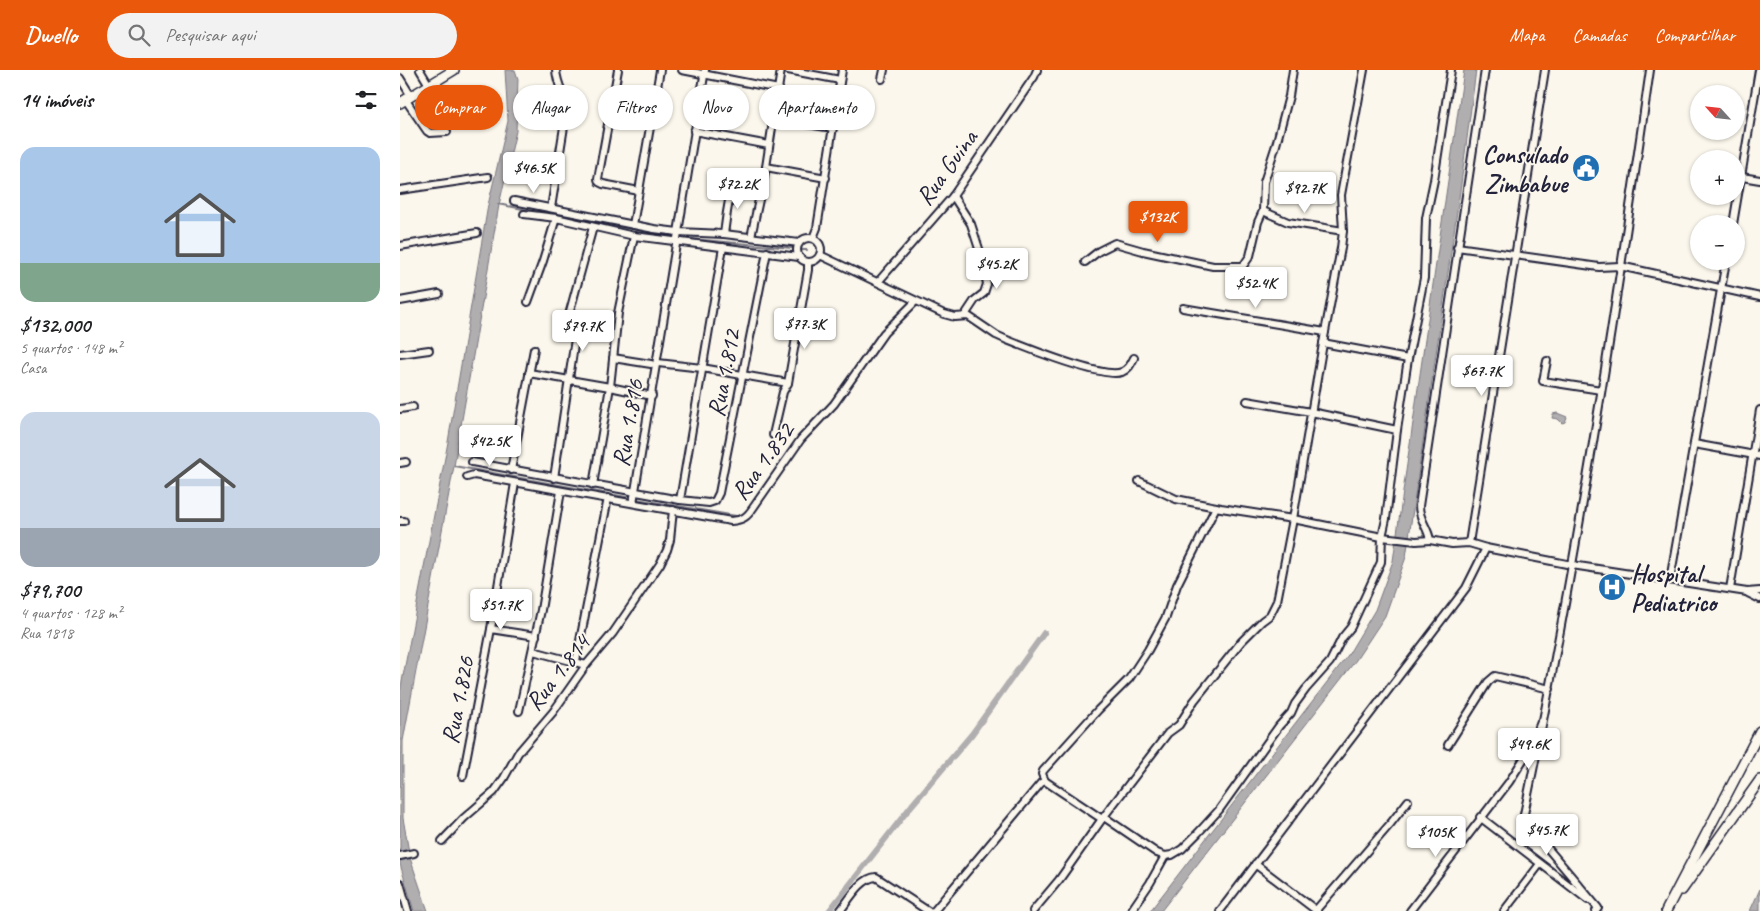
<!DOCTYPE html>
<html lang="pt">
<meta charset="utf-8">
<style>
body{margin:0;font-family:Caveat,sans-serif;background:#f2f2f2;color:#202124;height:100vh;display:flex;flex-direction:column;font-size:19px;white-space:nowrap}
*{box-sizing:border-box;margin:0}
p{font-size:16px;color:#757577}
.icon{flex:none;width:28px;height:28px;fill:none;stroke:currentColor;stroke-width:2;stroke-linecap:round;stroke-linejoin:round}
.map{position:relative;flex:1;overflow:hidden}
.sheet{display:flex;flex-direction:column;background:#fff;width:400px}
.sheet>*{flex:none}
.guide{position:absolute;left:15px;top:15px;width:475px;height:45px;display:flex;gap:10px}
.needle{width:32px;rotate:297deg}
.buttons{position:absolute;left:1290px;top:15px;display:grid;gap:10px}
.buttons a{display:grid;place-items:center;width:55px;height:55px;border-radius:50%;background:#fff;box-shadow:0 1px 4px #0004;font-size:25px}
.price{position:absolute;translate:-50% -42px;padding:0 11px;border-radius:5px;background:#fff;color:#222;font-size:16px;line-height:32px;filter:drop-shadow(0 1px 2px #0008)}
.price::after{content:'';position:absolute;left:50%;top:30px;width:15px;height:11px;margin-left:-8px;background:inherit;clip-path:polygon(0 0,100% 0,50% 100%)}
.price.on{background:#ea580c;color:#fff}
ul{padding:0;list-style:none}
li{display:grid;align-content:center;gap:10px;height:265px;padding:0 20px}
li span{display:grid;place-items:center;height:155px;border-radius:15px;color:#555}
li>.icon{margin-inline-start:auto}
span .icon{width:90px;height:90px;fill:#fffc;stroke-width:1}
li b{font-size:21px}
h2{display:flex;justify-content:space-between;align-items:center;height:60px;padding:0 20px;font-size:21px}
.tag{padding:0 18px;border-radius:22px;background:#fff;box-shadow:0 1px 4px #0004;font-size:18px;line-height:45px}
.tag.on{background:#ea580c;color:#fff}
header{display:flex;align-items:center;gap:30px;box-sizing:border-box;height:70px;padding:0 25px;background:#ea580c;color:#fff}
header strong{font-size:24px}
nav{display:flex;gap:28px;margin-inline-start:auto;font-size:18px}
.search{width:350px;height:45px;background:#f2f2f2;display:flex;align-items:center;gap:12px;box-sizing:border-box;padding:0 18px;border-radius:28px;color:#757577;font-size:19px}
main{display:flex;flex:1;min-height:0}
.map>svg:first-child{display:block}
.water{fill:#b1aeb0;stroke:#787681}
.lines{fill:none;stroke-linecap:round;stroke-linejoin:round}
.stream{stroke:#787681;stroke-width:2}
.canal{stroke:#b1aeb0;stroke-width:6}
.street-casing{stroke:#22223b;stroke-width:10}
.secondary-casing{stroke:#22223b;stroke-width:12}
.street{stroke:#fbf7ec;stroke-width:6}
.secondary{stroke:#fbf7ec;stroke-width:9}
.labels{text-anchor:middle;stroke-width:4;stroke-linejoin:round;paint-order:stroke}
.poi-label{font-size:25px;font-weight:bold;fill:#22223b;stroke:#fbf7ec;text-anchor:end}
.street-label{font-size:25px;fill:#22223b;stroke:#fbf7ec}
</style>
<header>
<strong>Dwello</strong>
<div class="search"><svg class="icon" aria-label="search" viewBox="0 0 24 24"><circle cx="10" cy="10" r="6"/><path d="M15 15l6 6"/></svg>Pesquisar aqui</div>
<nav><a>Mapa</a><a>Camadas</a><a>Compartilhar</a></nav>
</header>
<main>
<section class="sheet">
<h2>14 imóveis<svg class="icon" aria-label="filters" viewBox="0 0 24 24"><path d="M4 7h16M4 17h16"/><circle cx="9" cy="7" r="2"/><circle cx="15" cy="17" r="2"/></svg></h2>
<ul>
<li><span style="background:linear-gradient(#a9c7e8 75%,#7fa58c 0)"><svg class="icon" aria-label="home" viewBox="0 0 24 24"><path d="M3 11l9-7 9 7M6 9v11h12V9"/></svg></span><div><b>$132,000</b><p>5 quartos · 148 m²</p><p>Casa</p></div></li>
<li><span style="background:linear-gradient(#c9d6e8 75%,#9aa5b1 0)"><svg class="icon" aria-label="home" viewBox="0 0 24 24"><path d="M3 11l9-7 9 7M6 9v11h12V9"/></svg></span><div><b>$79,700</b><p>4 quartos · 128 m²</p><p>Rua 1818</p></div></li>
</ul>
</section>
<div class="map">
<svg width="1360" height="841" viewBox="0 0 1360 841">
<rect width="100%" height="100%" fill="#fbf7ec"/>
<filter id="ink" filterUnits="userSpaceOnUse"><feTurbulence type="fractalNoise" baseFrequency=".02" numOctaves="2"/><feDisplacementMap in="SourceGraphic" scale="10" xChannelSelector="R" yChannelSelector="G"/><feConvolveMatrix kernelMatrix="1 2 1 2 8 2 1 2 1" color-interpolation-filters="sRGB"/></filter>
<g filter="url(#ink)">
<g class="water">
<polygon points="105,0 115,0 118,9 116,61 99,135 54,396 3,671 3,748 10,788 28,841 14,841 0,794 0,622 48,372 88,135 108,51"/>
<polygon points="1064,0 1076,0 1061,114 1006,487 985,546 956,590 761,841 750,841 948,585 975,540 993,491"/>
<polygon points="1157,343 1167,347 1165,352 1162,353 1158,349 1152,348 1153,344"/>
<polygon points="1360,819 1360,841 1350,841"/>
</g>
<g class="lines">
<g class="stream">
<polyline points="98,134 147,144"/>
<polyline points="174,149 275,167"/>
<polyline points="280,168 392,178"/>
<polyline points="401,180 407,180"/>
<polyline points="54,396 231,428"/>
<polyline points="236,429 336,446 342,446"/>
</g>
<polyline class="canal" points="429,841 512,735 572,664 644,563"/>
<g class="street-casing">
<g id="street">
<polyline points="20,0 29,15"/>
<polyline points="218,0 198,109 199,112 203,114 239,121"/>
<polyline points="282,0 379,19"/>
<polyline points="388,0 440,10"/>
<path d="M1085 0 1019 436C1019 450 1028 457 1030 470L1052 474 1069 473 1086 478 1172 495 1347 522 1360 521"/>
<polyline points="0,8 11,26"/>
<polyline points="482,9 484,0"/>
<polyline points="5,29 27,61 30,63 47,62"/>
<polyline points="374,49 433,58"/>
<polyline points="294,61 369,75"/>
<polyline points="366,97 426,108"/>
<polyline points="1342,107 1360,110"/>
<polyline points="0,120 88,107"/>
<polyline points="553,126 571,154 581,185 587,214 584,223 575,230 565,245"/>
<polyline points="114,131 254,159 278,162 324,164 399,173"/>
<path d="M151 138 167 38C165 24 157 16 156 0"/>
<polyline points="863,141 888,152 943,161"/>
<polyline points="124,144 156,148 234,166 399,187"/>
<polyline points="1333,154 1359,0"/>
<polyline points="233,155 260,0"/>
<polyline points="324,164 327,142 332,113"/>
<polyline points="351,167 366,97 381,0"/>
<polyline points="413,168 417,158 442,0"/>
<circle cx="409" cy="180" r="12"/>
<polyline points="0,176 77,163"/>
<polyline points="1057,177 1199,197 1220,196 1360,227"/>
<path d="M420 185 544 244 555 247 568 246 596 265 607 270C627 278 704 309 722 302 729 299 731 294 734 288"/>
<polyline points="685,192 699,181 715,173 743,181 813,196 843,196 850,186 858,152 863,141 864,112 876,75 889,26 893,0"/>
<polyline points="478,212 553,126 634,7 637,0"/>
<polyline points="0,231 39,224"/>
<polyline points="128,232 143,191 156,148"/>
<polyline points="783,238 925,262"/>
<polyline points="923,273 1008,289"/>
<polyline points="0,284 29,280"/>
<polyline points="213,288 251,294"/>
<polyline points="1147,291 1143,311 1201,320"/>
<polyline points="258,293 302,298 388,313"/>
<polyline points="129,303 210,317 252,326"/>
<polyline points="847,331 911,342 997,360"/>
<polyline points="0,339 13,337"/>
<polyline points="373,365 383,322 388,313 408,200 408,192"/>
<polyline points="1294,374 1360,386"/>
<polyline points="72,392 280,430 309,433 315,431 319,423 367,182"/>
<polyline points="0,393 6,392"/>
<polyline points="111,400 134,279"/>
<path d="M67 407 74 405 331 451C343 450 347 447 353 438L401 369 434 334 484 263 515 232"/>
<polyline points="154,408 175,269 174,266 164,263 193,157"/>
<polyline points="739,411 776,429 821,438 893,449 982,467 1016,471 1030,470"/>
<polyline points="193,415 210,317 218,243 234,166"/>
<polyline points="280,430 323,177"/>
<polyline points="233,433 305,0"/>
<polyline points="0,451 4,451"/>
<polyline points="1069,473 1145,0"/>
<polyline points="1270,510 1326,191"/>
<polyline points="1330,519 1360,340"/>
<polyline points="1348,523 1360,529"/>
<polyline points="91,559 136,566"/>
<polyline points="133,581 186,595"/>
<polyline points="176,591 208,428"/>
<polyline points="119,641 141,540 161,421"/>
<polyline points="1048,675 1088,612 1095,606 1150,619"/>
<polyline points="63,706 91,559 115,413"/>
<polyline points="645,711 642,704 643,701 698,640 729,609 748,580 766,547 777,515 816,437"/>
<polyline points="704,747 757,783 765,786 772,785 782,779 798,763 819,740 879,656 891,643 895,634 906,619 930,592 942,568 951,557 981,492 982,467 986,449 997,360 1008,289 1024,208 1026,148 1034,110 1051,0"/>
<polyline points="1080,747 1188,830"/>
<polyline points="42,771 64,748 94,722 104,708 118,683 153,642 186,595 213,563 260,494 267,480 270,470 273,440"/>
<polyline points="0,786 14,783"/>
<polyline points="855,794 917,841"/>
<polyline points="0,813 8,841"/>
<polyline points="916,840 991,753 1008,731"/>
<path d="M440 841C449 830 461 808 476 807L528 841"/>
<polyline points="534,841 641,713 645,711 702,749"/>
<polyline points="633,841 659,810 702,749 768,663 779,655 794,631 841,572 862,551 870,545 877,531 893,449 925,262 941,178 943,161 941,125 964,0"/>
<polyline points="731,841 750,813 765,786"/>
<polyline points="820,841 1066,518 1086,478"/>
<polyline points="1010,841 1109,712 1130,679 1141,652"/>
<polyline points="1104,841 1140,794"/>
<path d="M1196 841 1198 838 1123 749C1175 501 1214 251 1250 0"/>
</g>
</g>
<g class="secondary-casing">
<g id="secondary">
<polyline points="0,33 54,0"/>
<polyline points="1282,820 1360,710"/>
<polyline points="1266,841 1360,661"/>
</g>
</g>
<use href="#street" class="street"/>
<use href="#secondary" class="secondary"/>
</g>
</g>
<defs>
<g id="civic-disc" transform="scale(1.4375)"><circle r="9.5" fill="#1f6fb2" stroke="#fbf7ec"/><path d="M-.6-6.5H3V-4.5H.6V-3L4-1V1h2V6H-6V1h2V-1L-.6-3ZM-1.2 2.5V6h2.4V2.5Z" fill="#fff"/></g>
<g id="hospital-disc" transform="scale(1.4375)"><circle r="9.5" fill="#1f6fb2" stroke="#fbf7ec"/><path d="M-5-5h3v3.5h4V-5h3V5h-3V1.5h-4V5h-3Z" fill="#fff"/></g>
</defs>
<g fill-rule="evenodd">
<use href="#civic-disc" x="1186" y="98"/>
<use href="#hospital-disc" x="1212" y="517"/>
</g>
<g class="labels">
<g class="poi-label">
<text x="1167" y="93">Consulado<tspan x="1167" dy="29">Zimbabue</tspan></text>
<text x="1231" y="512" text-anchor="start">Hospital<tspan x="1231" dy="29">Pediatrico</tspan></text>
</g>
<g class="street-label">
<text transform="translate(546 97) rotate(-54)" y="9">Rua Guina</text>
<text transform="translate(323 303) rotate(-79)" y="9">Rua 1.812</text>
<text transform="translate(227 353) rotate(-80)" y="9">Rua 1.816</text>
<text transform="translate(362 391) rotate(-54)" y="9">Rua 1.832</text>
<text transform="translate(157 602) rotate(-52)" y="9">Rua 1.814</text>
<text transform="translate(57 630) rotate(-79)" y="9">Rua 1.826</text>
</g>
</g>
</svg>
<div class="buttons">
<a><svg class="needle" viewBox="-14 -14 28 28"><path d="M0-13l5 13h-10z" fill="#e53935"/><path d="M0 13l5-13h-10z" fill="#757577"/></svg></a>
<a>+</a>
<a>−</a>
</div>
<b class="price" style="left:134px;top:124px">$46.5K</b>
<b class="price" style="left:338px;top:140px">$72.2K</b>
<b class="price" style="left:905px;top:144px">$92.7K</b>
<b class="price on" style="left:758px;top:173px">$132K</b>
<b class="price" style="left:597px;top:220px">$45.2K</b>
<b class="price" style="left:856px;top:239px">$52.4K</b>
<b class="price" style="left:405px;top:280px">$77.3K</b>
<b class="price" style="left:183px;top:282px">$79.7K</b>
<b class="price" style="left:1082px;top:327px">$67.7K</b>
<b class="price" style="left:90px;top:397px">$42.5K</b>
<b class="price" style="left:101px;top:561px">$51.7K</b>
<b class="price" style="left:1129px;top:700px">$49.6K</b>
<b class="price" style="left:1147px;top:786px">$45.7K</b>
<b class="price" style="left:1036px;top:788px">$105K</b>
<div class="guide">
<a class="tag on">Comprar</a>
<a class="tag">Alugar</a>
<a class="tag">Filtros</a>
<a class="tag">Novo</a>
<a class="tag">Apartamento</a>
</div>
</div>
</main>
